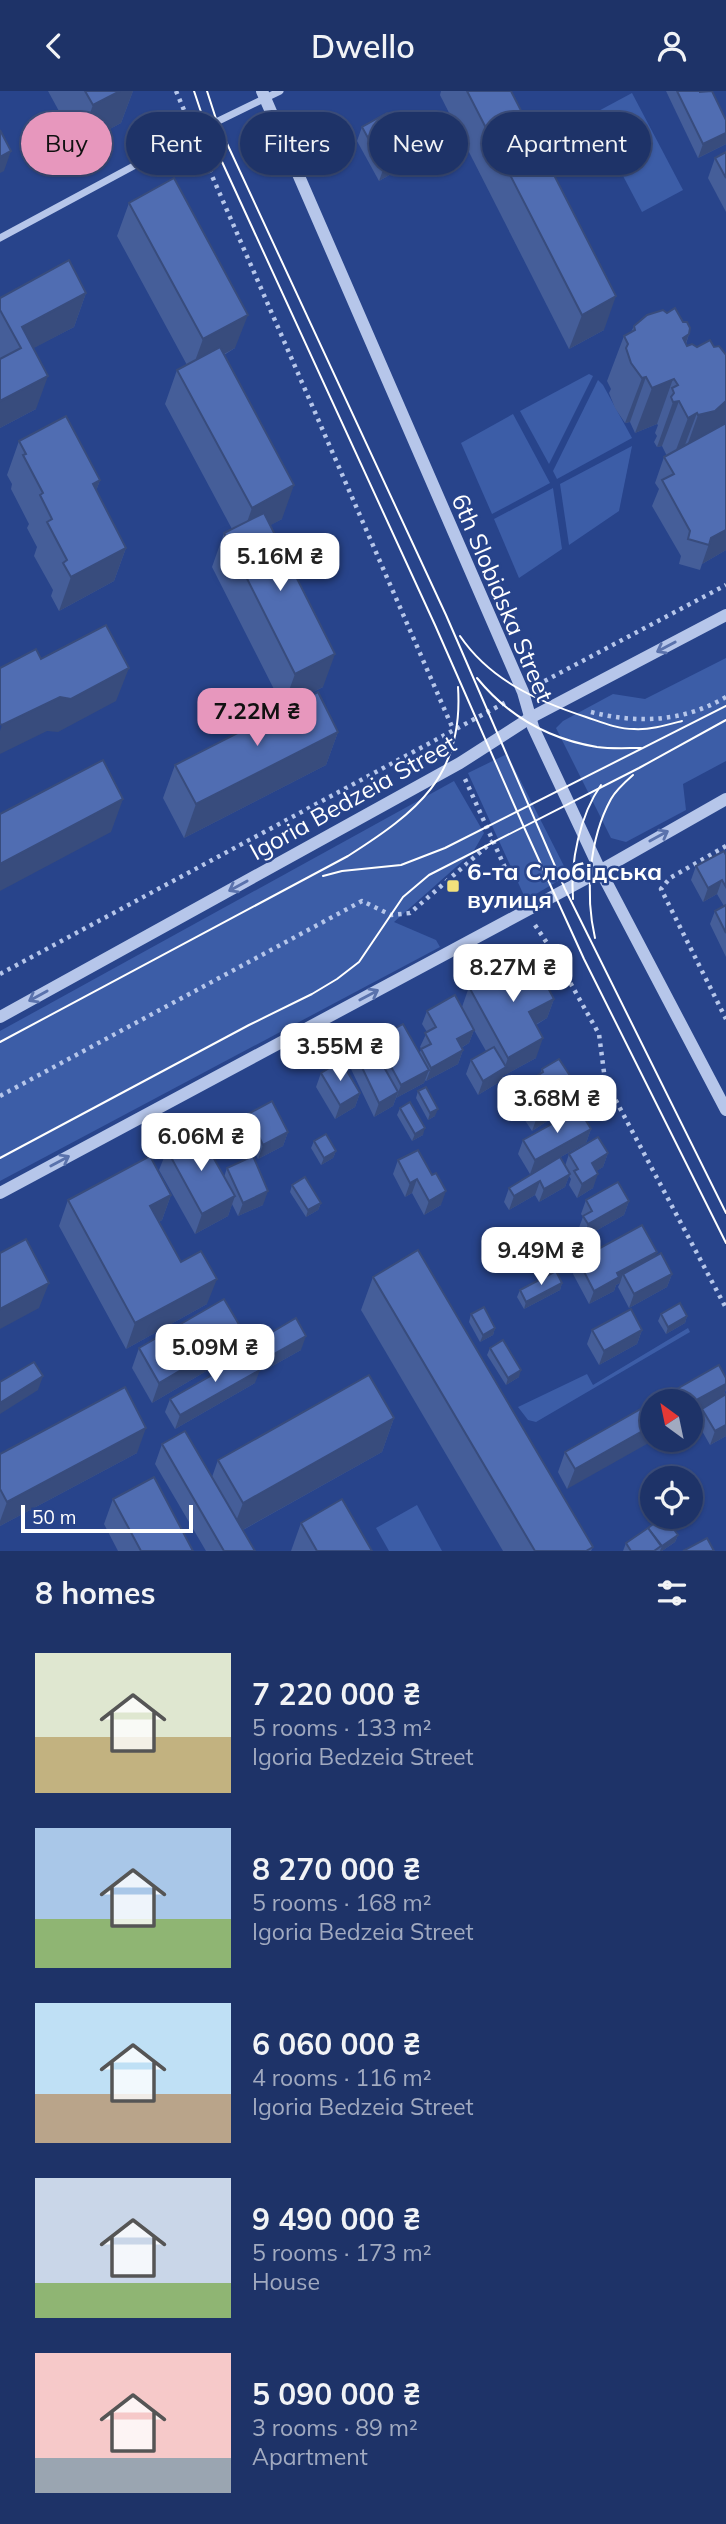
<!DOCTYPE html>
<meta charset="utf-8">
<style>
body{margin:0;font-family:Mulish,sans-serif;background:#263b6e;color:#f1f3f6;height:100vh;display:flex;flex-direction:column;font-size:26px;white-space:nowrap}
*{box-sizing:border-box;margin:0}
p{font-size:23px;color:#a1aac0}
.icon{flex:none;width:38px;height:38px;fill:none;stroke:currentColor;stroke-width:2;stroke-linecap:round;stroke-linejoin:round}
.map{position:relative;height:1460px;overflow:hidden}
.sheet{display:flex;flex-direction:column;background:#1e3368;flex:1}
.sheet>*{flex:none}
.hud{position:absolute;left:21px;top:21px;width:684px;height:63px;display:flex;gap:14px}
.needle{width:46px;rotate:327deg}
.buttons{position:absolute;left:640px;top:1298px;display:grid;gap:14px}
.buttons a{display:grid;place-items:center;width:63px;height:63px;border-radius:50%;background:#1e3368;box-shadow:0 2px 5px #0004,0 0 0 2px #3c4e7c;font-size:35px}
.scale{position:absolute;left:21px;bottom:18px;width:172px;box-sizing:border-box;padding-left:7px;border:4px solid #fff;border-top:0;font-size:19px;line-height:24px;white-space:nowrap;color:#fff;-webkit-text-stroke:5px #28448b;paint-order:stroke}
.price{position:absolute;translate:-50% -60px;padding:0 16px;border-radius:14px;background:#fff;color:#222;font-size:23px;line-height:46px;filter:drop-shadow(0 2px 4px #0008)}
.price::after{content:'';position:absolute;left:50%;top:42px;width:21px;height:16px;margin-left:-10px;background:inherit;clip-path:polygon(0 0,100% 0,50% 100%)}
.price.current{background:#e797bd;color:#111}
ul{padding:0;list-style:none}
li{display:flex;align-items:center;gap:21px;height:175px;padding:0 35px}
li span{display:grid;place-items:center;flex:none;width:196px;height:140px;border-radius:0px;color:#555}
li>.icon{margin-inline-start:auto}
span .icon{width:84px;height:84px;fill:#fffc;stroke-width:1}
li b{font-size:30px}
h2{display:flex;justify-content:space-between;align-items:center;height:84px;padding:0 35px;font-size:30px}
.tag{padding:0 24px;border-radius:32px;background:#1e3368;box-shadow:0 2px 5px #0004,0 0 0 2px #3c4e7c;font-size:24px;line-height:63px}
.tag.current{background:#e797bd;color:#111}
header{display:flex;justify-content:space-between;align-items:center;height:91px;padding:0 35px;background:#1e3368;font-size:32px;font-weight:600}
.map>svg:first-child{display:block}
.green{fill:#3c5da7}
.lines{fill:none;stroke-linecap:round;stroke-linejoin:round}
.path{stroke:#b6c6ea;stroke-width:4.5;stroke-dasharray:3.5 5;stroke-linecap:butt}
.minor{stroke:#b6c6ea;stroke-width:7}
.tertiary{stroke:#b6c6ea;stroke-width:12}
.tram{stroke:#fff;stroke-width:2}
.wall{fill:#455e99}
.shaded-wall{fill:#384c7d}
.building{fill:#506db2;stroke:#384c7d;stroke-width:2}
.oneway{stroke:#5a72ac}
.poi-dot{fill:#f2e17c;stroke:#28448b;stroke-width:2.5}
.labels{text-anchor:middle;stroke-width:5;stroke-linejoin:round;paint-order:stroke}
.street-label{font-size:24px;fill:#fff;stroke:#28448b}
.poi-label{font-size:24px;font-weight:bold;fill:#fff;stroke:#28448b;text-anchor:start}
</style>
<header><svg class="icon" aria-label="back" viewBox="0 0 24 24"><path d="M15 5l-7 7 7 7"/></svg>Dwello<svg class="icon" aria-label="person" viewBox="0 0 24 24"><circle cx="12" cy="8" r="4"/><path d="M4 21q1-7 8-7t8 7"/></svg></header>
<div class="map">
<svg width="726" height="1460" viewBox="0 0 726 1460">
<rect width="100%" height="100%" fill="#28448b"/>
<g class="green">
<polygon points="632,2 683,99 642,121 591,24"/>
<polygon points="589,283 593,285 549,373 520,320"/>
<polygon points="598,289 603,294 632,347 557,388 553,380"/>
<polygon points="513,323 550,392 492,423 461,352"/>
<polygon points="632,355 619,420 569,454 560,393"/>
<polygon points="553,397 562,458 519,487 494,428"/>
<polygon points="726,567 726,670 683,693 686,719 626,751 611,747 556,637 563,630 613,603 645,608"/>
<polygon points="507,663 565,777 566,783 563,787 526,809 468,682"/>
<polygon points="454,690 484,742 473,761 394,831 436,849 440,856 0,1090 0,940"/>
<polygon points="688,1237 690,1241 536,1331 528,1329 518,1316 587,1283 593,1294"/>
<polygon points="417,1414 442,1460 389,1460 376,1437"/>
</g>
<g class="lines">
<g class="path">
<polyline points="176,0 189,31"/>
<polyline points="199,55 453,638"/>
<polyline points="537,594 726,494"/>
<path d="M591 621C638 633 683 631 726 606"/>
<polyline points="465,688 507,781"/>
<polyline points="726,755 670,787 661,798 726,928"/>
<polyline points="535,834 553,861 599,943 605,989 726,1217"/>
<polyline points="0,883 508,610"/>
<polyline points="0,1005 362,810 391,824 410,822 493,750"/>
</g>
<polyline class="minor" points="0,147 206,36 280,0"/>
<g class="tertiary">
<polyline points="262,0 523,601 533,636 600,779 726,1019"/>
<polyline points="0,926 460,672 530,627 726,524"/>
<polyline points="0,1102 589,786 726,708"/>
</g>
<g class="tram">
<polyline points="194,0 206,36 435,534 523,734 584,868 726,1152"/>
<polyline points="207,0 217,31 446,524 565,798 726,1122"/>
<path d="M460 545C490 589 537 610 586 626 601 631 617 638 634 638 650 639 667 634 682 630"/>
<path d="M477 587C508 625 549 648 597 656 611 658 627 657 641 657"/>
<polyline points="323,785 342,780 401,774 445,757 726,615"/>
<path d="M573 808C570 771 580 724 601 694"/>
<path d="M595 847C585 804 589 748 611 708 616 699 625 691 633 684"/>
<path d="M0 951 348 765C417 721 464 685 458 596"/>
<polyline points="0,1067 249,934 312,903 337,888 359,871 403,806 429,784 639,677 726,629"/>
</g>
</g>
<g class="wall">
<polygon points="48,0 133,0 121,32 78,55"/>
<polygon points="441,0 511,0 604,239 569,258 440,4"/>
<polygon points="666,0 700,0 726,29 726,53 698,67"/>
<polygon points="362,36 405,75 379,90 357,50"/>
<polygon points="726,61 726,121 708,87 715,67"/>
<polygon points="129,112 235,257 224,264 282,428 270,434 323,596 283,616 212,476 224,442 232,438 165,313 177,279 187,274 117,145"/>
<polygon points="86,202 74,236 33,257 36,318 0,337 0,207"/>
<polygon points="634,235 689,243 686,253 687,255 714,256 726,264 726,459 702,473 700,479 679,473 681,465 652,415 659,398 655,392 664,366 667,365 662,355 657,356 654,351 657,345 655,342 658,334 657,333 635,342 630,331 625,332 615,317 609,302 611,298 607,290 624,245 631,241"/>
<polygon points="19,350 100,389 96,400 126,457 114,490 59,520 51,505 53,499 34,465 37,456 27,437 29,433 11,398 12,393 7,384"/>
<polygon points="338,641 326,674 184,747 163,707 175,674"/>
<polygon points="726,764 726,866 710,833 715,820 724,815 717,803 703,811 691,789 696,775"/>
<polygon points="469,896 554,908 547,927 536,934 536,967 503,985 501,990 478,1004 466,983 471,969 486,960 474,939 469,952 461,957 463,959 458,973 426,990 425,989 424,992 396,1007 393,1015 374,1026 351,978 356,964 373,956 376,948 419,962 422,958 420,956 427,941 422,933 427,920 462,916"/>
<polygon points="542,978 576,994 566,1018 532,1040 513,1011 518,997 540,983"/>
<polygon points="321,982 360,1002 355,1016 335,1028 316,996"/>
<polygon points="418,1000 435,1025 428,1029 416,1007"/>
<polygon points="400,1017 423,1044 412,1050 397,1024"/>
<polygon points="248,1023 288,1041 283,1055 258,1068 243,1037"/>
<polygon points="591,1038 586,1052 530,1083 518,1063 523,1049"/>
<polygon points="314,1050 336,1060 333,1067 321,1074 311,1057"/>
<polygon points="167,1059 224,1086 227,1077 263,1114 238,1125 232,1113 228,1125 195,1143 159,1079"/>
<polygon points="608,1062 603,1076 596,1080 593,1097 577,1107 569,1094 571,1088 569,1085 565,1096 539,1111 535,1104 509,1119 504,1111 509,1097 565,1075 569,1063"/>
<polygon points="398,1069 441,1114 424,1124 412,1102 405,1106 393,1083"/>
<polygon points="292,1094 321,1112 318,1119 306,1126 290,1101"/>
<polygon points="171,1104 162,1129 159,1131 181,1171 207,1213 126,1258 59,1135 68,1109"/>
<polygon points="586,1109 629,1110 624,1124 583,1147 578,1139 583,1126 581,1123"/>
<polygon points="655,1165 672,1183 667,1196 629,1217 618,1196 620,1192 616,1194 614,1200 589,1213 573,1183 578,1169"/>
<polygon points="373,1186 593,1456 591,1460 503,1460 361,1219"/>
<polygon points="562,1192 560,1199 524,1218 517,1206 520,1199"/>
<polygon points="471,1223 495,1237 493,1244 480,1251 469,1231"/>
<polygon points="661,1223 687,1225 685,1232 666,1243 658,1230"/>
<polygon points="592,1239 642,1239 637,1253 599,1274 587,1253"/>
<polygon points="262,1247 301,1259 267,1278 257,1261"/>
<polygon points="139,1257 237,1262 152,1312 132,1277"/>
<polygon points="490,1257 519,1286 506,1294 487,1264"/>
<polygon points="726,1287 726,1298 724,1304 726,1345 710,1354 697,1331 700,1324 691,1328"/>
<polygon points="255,1292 175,1338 165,1321 170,1308"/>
<polygon points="653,1311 567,1398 558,1381 565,1361"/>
<polygon points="394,1327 382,1361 243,1439 255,1460 206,1460 155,1373 162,1353 212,1386 218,1369"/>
<polygon points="137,1362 0,1435 0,1363"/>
<polygon points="113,1408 193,1460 118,1460 104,1433"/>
<polygon points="301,1432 372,1460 291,1460"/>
<polygon points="678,1444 675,1451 662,1460 623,1460 626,1452"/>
</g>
<g class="shaded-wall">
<polygon points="120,0 133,0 121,32 78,55 93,14"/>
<polygon points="726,42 726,53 698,67 703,53"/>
<polygon points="11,60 4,80 0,82 0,66"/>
<polygon points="410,61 405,75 379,90 384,76"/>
<polygon points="86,202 74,236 17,266 21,257 22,236"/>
<polygon points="616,205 604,239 569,258 582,224"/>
<polygon points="248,224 235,257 191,281 203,248"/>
<polygon points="689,243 657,333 635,342 652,297 683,247"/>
<polygon points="48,285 36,318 0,337 0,310"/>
<polygon points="646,286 630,331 625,332 642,287"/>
<polygon points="726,306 726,332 682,369 698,324"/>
<polygon points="679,310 662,355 657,356 673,311"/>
<polygon points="697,322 680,367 671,372 688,327"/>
<polygon points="100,389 88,423 93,393"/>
<polygon points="294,394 282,428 240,451 252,417"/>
<polygon points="726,439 726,459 702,473 711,447"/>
<polygon points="126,457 114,490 59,520 71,486"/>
<polygon points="335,563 323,596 283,616 295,583"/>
<polygon points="129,577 116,610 58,641 47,640 0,663 0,640 2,634 60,606"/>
<polygon points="338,641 326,674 184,747 196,713"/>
<polygon points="123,708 111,741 0,800 0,773"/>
<polygon points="722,789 717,803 703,811 708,797"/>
<polygon points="554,908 547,927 522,941 529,921"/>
<polygon points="474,939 469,952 452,962 457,948"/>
<polygon points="543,947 536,967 503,985 501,990 478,1004 483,990 504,978 508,967"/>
<polygon points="463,959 458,973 426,990 431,977"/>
<polygon points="429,979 424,992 396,1007 401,994"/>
<polygon points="576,994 566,1018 532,1040 537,1026 568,999"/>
<polygon points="398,1001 393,1015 374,1026 379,1012"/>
<polygon points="360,1002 355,1016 335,1028 340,1014"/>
<polygon points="438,1018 435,1025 428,1029 430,1022"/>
<polygon points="425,1037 423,1044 412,1050 415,1043"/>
<polygon points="591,1038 586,1052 530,1083 535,1069"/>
<polygon points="288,1041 283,1055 258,1068 263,1054"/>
<polygon points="336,1060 333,1067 321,1074 324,1067"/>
<polygon points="608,1062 603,1076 587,1086 592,1072"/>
<polygon points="570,1083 565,1096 539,1111 544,1098"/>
<polygon points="598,1083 593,1097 577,1107 582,1093"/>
<polygon points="417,1088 412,1102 405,1106 410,1092"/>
<polygon points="540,1090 535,1104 509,1119 514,1105"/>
<polygon points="268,1100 263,1114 238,1125 243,1112"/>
<polygon points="446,1100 441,1114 424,1124 429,1110"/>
<polygon points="171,1104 162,1129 141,1141 150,1115"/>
<polygon points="235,1105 228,1125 195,1143 202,1123"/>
<polygon points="629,1110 624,1124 583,1147 588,1133"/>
<polygon points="321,1112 318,1119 306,1126 308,1119"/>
<polygon points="657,1161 652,1174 623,1183 620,1192 616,1194 614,1200 589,1213 594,1200 617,1182"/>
<polygon points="672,1183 667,1196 629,1217 634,1203"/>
<polygon points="217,1188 207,1213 126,1258 135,1232"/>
<polygon points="49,1192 39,1217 0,1238 0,1218"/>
<polygon points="562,1192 560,1199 524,1218 526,1211"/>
<polygon points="687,1225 685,1232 666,1243 668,1236"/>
<polygon points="495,1237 493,1244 480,1251 483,1244"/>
<polygon points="642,1239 637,1253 599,1274 604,1260"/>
<polygon points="244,1242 237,1262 152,1312 159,1292"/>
<polygon points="306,1245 301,1259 267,1278 272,1264"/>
<polygon points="260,1279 255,1292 175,1338 180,1324"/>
<polygon points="521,1279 519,1286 506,1294 508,1287"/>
<polygon points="43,1285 38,1299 0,1323 0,1312"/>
<polygon points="726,1293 726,1298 721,1312 702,1318 700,1324 691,1328 691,1312"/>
<polygon points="394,1327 382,1361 230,1446 243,1412"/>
<polygon points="653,1334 653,1349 654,1349 567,1398 575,1378"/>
<polygon points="726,1334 726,1345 710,1354 715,1340"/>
<polygon points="146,1337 137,1362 0,1435 0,1430 7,1411"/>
<polygon points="678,1444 675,1451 662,1460 660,1460 662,1455"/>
</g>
<g class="building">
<polygon points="85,0 120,0 93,14"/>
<polygon points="467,0 511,0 616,205 582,224"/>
<polygon points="677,0 700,0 700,1 712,0 726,29 726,42 703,53"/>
<polygon points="387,22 410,61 384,76 362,36"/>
<polygon points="0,39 11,60 0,66"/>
<polygon points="726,61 726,87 715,67"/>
<polygon points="174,87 248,224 203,248 129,112"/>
<polygon points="69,169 86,202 22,236 48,285 0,310 0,268 21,257 0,219 0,207"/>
<polygon points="675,217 683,231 687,231 690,237 689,243 683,247 687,255 692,253 697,256 710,249 714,256 719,255 726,264 726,310 715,320 698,324 697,322 688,327 679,310 673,311 671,306 674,302 672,297 678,294 674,288 652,297 646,286 642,287 631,272 626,257 628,253 624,245 635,239 634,235 647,224 663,219 667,222"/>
<polygon points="220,256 294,394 252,417 177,279"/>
<polygon points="66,325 100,389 93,393 126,457 71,486 63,472 67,469 47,431 52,428 40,404 43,402 23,364 26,363 19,350"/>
<polygon points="726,332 726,439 711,447 709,454 688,448 690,440 662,389 674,383 664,366"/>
<polygon points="264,422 335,563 295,583 224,442"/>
<polygon points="106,534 129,577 71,608 60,606 2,634 0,633 0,577 36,558 41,568"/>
<polygon points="318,601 338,641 196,713 175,674"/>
<polygon points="103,669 123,708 0,773 0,723"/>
<polygon points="724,760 726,764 726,796 722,789 708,797 696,775"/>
<polygon points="726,814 726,842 715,820"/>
<polygon points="530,863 554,908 529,921 543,947 508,967 469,896"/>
<polygon points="455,904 474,939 457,948 463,959 431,977 421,958 431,953 425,942 436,936 427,920"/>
<polygon points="403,933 429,979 401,994 376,948"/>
<polygon points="372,955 398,1001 379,1012 356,964"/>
<polygon points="494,956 506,976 483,990 471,969"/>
<polygon points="559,968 576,994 568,999 571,1004 537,1026 518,997 543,981 542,978"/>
<polygon points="341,970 360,1002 340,1014 321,982"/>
<polygon points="426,996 438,1018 430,1022 418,1000"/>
<polygon points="272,1010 288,1041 263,1054 248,1023"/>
<polygon points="410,1011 425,1037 415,1043 400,1017"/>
<polygon points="579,1018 591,1038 535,1069 523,1049"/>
<polygon points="199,1041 235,1105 202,1123 167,1059"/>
<polygon points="326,1043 336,1060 324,1067 314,1050"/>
<polygon points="598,1046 608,1062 592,1072 598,1083 582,1093 574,1080 578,1078 569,1063"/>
<polygon points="418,1059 432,1084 436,1082 446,1100 429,1110 417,1088 410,1092 398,1069"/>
<polygon points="150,1065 171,1104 150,1115 181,1171 201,1160 217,1188 135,1232 68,1109"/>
<polygon points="253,1065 268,1100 243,1112 227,1077"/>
<polygon points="560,1066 570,1083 544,1098 540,1090 514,1105 509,1097"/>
<polygon points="305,1086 321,1112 308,1119 292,1094"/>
<polygon points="618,1091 629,1110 588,1133 583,1125 592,1120 586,1109"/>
<polygon points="642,1134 657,1161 617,1182 619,1186 594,1200 578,1169"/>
<polygon points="26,1148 49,1192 0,1218 0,1162"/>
<polygon points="418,1159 593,1456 586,1460 535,1460 373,1186"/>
<polygon points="661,1162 672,1183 634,1203 623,1183"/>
<polygon points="556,1180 562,1192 526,1211 520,1199"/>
<polygon points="224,1208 244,1242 159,1292 139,1257"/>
<polygon points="680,1212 687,1225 668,1236 661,1223"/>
<polygon points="484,1216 495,1237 483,1244 471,1223"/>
<polygon points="631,1218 642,1239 604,1260 592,1239"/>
<polygon points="296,1227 306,1245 272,1264 262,1247"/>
<polygon points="503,1249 521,1279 508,1287 490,1257"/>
<polygon points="251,1262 260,1279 180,1324 170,1308"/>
<polygon points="34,1271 43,1285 0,1312 0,1291"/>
<polygon points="719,1274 726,1287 726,1293 691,1312 691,1311 654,1311"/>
<polygon points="369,1284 394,1327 243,1412 218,1369"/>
<polygon points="125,1296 146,1337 7,1411 0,1398 0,1363"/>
<polygon points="726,1303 726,1334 715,1340 702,1318"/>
<polygon points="653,1311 653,1334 575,1378 565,1361"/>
<polygon points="185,1340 255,1460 224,1460 162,1353"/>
<polygon points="154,1386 193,1460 141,1460 113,1408"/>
<polygon points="342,1408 372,1460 317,1460 301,1432"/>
<polygon points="662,1426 665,1426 678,1444 662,1455 648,1437"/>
<polygon points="648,1437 661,1455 654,1460 631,1460 626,1452"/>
<polygon points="707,1447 714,1460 683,1460"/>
</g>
<defs><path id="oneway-shaft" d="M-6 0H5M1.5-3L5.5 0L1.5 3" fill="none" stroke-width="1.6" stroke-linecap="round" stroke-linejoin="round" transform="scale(1.75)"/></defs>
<g class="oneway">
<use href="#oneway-shaft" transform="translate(666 556) rotate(152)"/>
<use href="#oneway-shaft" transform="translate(659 745) rotate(-29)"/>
<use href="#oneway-shaft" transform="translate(238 795) rotate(151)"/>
<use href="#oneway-shaft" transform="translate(369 904) rotate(-28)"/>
<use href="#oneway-shaft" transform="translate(38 905) rotate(151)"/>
<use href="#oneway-shaft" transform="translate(60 1070) rotate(-28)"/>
</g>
<rect class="poi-dot" x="446" y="788" width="14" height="14" rx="3.5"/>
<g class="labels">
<g class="street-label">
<text transform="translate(502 507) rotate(67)" y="8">6th Slobidska Street</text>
<text transform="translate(353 707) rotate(-29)" y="8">Igoria Bedzeia Street</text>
</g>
<g class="poi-label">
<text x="467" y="789">6-та Слобідська<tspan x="467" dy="28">вулиця</tspan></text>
</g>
</g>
</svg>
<div class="buttons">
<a><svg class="needle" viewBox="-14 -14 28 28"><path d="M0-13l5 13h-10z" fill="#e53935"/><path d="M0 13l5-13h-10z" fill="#a1aac0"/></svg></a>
<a><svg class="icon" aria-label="locate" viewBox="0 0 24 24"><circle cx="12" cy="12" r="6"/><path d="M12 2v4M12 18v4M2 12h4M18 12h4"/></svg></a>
</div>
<div class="scale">50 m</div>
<b class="price" style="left:280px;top:502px">5.16M ₴</b>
<b class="price current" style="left:257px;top:657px">7.22M ₴</b>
<b class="price" style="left:513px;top:913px">8.27M ₴</b>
<b class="price" style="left:340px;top:992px">3.55M ₴</b>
<b class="price" style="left:557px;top:1044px">3.68M ₴</b>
<b class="price" style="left:201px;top:1082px">6.06M ₴</b>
<b class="price" style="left:541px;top:1196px">9.49M ₴</b>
<b class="price" style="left:215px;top:1293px">5.09M ₴</b>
<div class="hud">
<a class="tag current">Buy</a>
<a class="tag">Rent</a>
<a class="tag">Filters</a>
<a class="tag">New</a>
<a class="tag">Apartment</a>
</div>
</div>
<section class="sheet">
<h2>8 homes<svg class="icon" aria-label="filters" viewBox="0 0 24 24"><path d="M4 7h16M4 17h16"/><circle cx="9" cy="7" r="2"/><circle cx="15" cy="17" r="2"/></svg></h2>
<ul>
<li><span style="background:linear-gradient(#dfe7d0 60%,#c2b280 0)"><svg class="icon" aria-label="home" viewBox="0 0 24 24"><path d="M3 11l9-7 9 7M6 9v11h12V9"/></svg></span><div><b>7 220 000 ₴</b><p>5 rooms · 133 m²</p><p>Igoria Bedzeia Street</p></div></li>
<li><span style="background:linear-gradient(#a9c7e8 65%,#8fb573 0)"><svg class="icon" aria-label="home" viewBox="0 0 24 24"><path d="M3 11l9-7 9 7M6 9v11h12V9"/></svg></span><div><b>8 270 000 ₴</b><p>5 rooms · 168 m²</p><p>Igoria Bedzeia Street</p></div></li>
<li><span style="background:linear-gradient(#bfe0f5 65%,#b9a48a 0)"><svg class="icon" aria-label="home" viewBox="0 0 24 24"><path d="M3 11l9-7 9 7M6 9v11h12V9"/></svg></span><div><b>6 060 000 ₴</b><p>4 rooms · 116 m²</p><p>Igoria Bedzeia Street</p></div></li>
<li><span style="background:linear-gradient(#c9d6e8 75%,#8fb573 0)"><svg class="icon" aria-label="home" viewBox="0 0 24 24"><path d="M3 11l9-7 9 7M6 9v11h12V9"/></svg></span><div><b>9 490 000 ₴</b><p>5 rooms · 173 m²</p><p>House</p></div></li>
<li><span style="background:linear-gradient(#f6c9c9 75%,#9aa5b1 0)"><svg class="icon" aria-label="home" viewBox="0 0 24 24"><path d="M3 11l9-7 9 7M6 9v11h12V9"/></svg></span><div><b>5 090 000 ₴</b><p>3 rooms · 89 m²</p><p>Apartment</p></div></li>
</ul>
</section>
